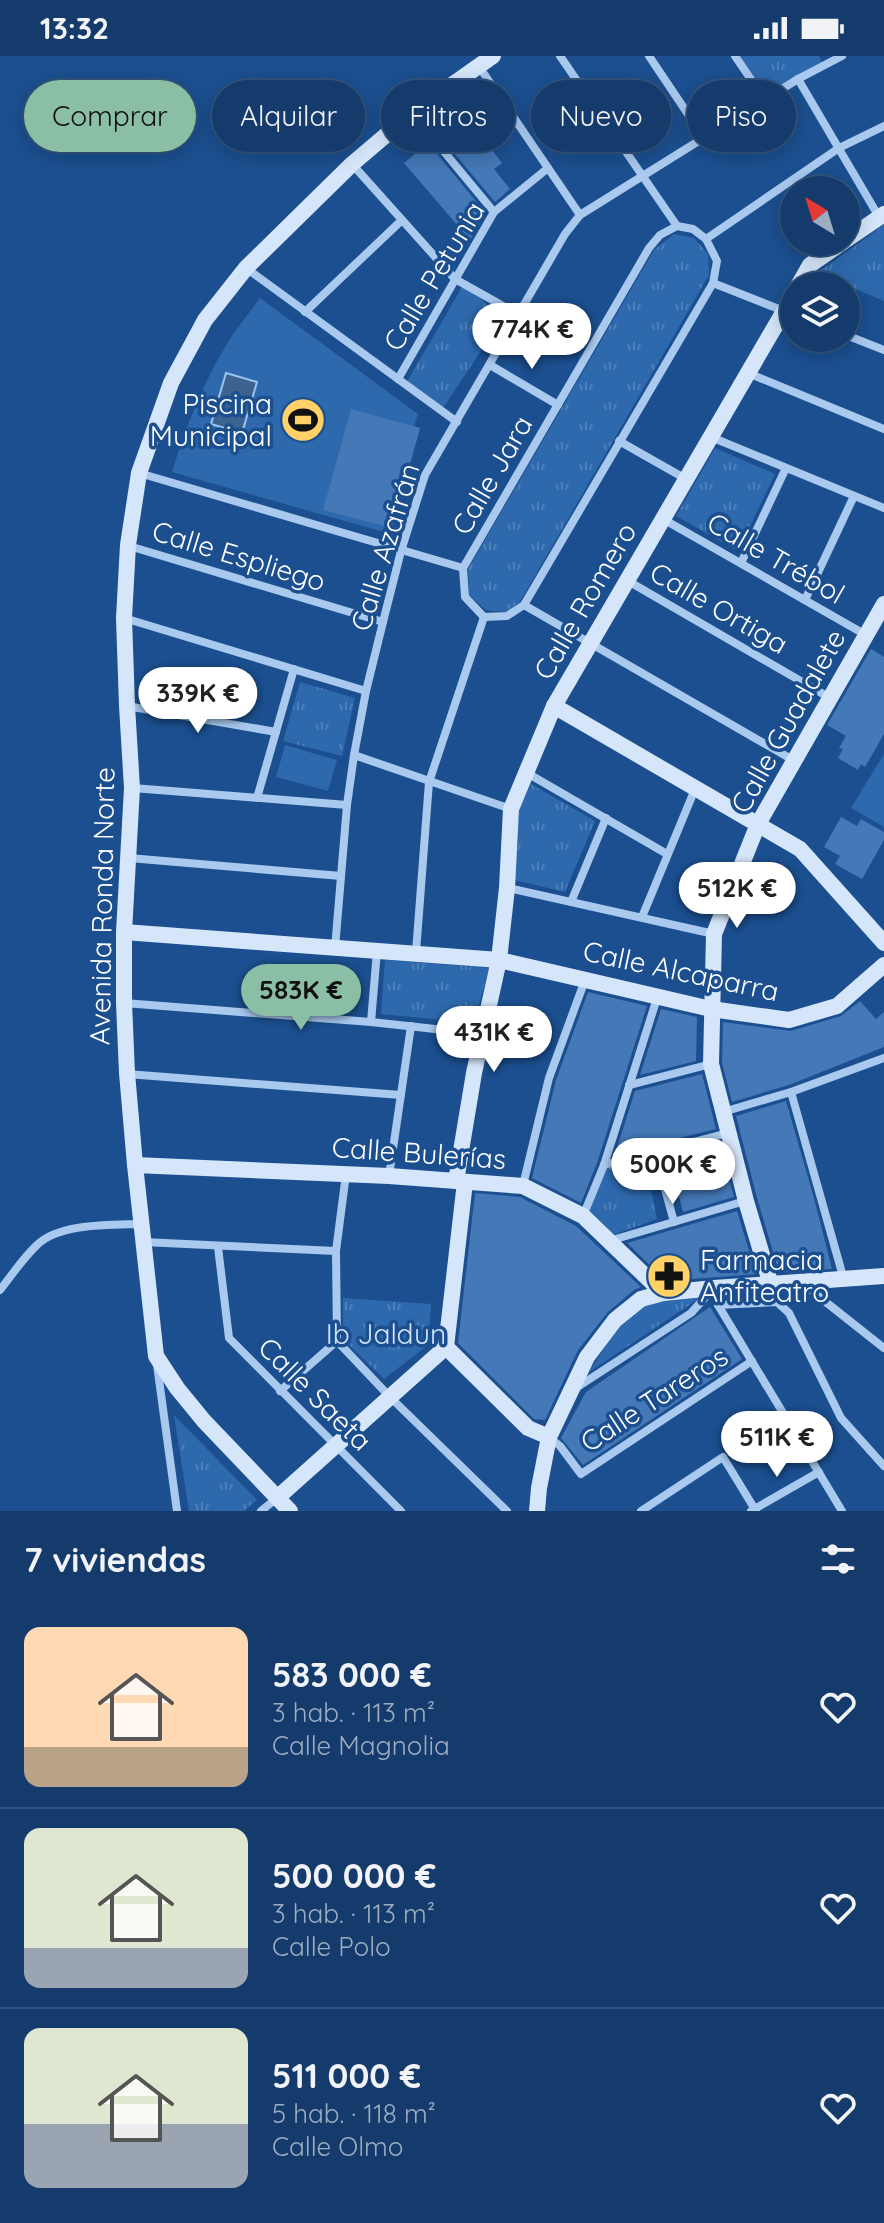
<!DOCTYPE html>
<html lang="es">
<meta charset="utf-8">
<style>
body{margin:0;font-family:Quicksand,sans-serif;background:#214673;color:#f1f3f6;height:100vh;display:flex;flex-direction:column;font-size:30px;white-space:nowrap}
*{box-sizing:border-box;margin:0}
p{font-size:26px;color:#9dadc1}
.icon{flex:none;width:44px;height:44px;fill:none;stroke:currentColor;stroke-width:2;stroke-linecap:round;stroke-linejoin:round}
.map{position:relative;height:1455px;overflow:hidden}
.sheet{display:flex;flex-direction:column;background:#143b6b;flex:1}
.sheet>*{flex:none}
.banner{position:absolute;left:24px;top:24px;width:836px;height:72px;display:flex;gap:16px}
.needle{width:52px;rotate:322deg}
.fabs{position:absolute;left:780px;top:120px;display:grid;gap:16px}
.fabs a{display:grid;place-items:center;width:80px;height:80px;border-radius:50%;background:#143b6b;box-shadow:0 4px 20px #0003,0 0 0 2px #33557e;font-size:40px}
.price{position:absolute;translate:-50% -68px;padding:0 18px;border-radius:28px;background:#fff;color:#222;font-size:26px;line-height:52px;filter:drop-shadow(0 2px 4px #0008)}
.price::after{content:'';position:absolute;left:50%;top:48px;width:24px;height:18px;margin-left:-12px;background:inherit;clip-path:polygon(0 0,100% 0,50% 100%)}
.price.current{background:#8abfa5;color:#111}
ul{padding:0;list-style:none}
li{display:flex;align-items:center;gap:24px;height:200px;padding:0 24px}
li+li{border-top:2px solid #33557e}
li span{display:grid;place-items:center;flex:none;width:224px;height:160px;border-radius:16px;color:#555}
li>.icon{margin-inline-start:auto}
span .icon{width:96px;height:96px;fill:#fffc;stroke-width:1}
li b{font-size:34px}
h2{display:flex;justify-content:space-between;align-items:center;height:96px;padding:0 24px;font-size:34px}
.chip{padding:0 28px;border-radius:36px;background:#143b6b;box-shadow:0 4px 20px #0003,0 0 0 2px #33557e;font-size:28px;line-height:72px}
.chip.current{background:#8abfa5;color:#111}
.status{display:flex;justify-content:space-between;align-items:center;height:56px;padding:0 40px;background:#143b6b;direction:ltr}
.status svg{height:22px;fill:currentColor}
.map>svg:first-child{display:block}
.green{fill:#2e69ad}
.park{fill:url(#park-tufts)}
.water{fill:#3c6290;stroke:#9cc4f0;stroke-width:2}
.building{fill:#4478b7}
.lines{fill:none;stroke-linecap:round;stroke-linejoin:round}
.street{stroke:#a9c9ee;stroke-width:8}
.secondary{stroke:#d6e6fa;stroke-width:16}
.labels{text-anchor:middle;stroke-width:7;stroke-linejoin:round;paint-order:stroke}
.street-label{font-size:28px;fill:#fff;stroke:#1b4f8f}
.poi-label{font-size:28px;fill:#fff;stroke:#1b4f8f;text-anchor:end}
.park-label{font-size:28px;fill:#cfe3fa;stroke:#1b4f8f}
</style>
<div class="status"><b>13:32</b><svg viewBox="0 0 49 12"><path d="M0 12V9h3v3zM5 12V6h3v6zM10 12V3h3v9zM15 12V0h3v12zM26 1h20v11H26zM47 4h2v5h-2z"/></svg></div>
<div class="map">
<svg width="884" height="1455" viewBox="0 0 884 1455">
<defs>
<pattern id="park-tufts" width="24" height="20" patternUnits="userSpaceOnUse" patternTransform="scale(2)"><rect width="24" height="20" fill="#2e69ad"/><path d="M3 7l-1-3M5 7V3M7 7l1-3M15 17l-1-3M17 17v-4M19 17l1-3" fill="none" stroke="#4d80b9"/></pattern>
</defs>
<rect width="100%" height="100%" fill="#1b4f8f"/>
<g class="green">
<path d="M260 242 418 358 414 370 420 372 392 473 389 472 387 477 172 416C186 370 204 324 230 283 239 269 250 256 260 242Z"/>
<polygon points="285,689 337,704 328,735 276,721"/>
<polygon points="884,698 884,771 851,752"/>
</g>
<g class="park">
<polygon points="735,0 819,0 823,9 765,44"/>
<polygon points="884,169 884,245 817,217"/>
<polygon points="674,178 694,182 708,198 709,219 520,546 505,556 486,554 469,539 468,513 654,194"/>
<polygon points="464,228 503,262 441,355 405,329"/>
<polygon points="715,392 775,418 738,495 676,460"/>
<polygon points="300,626 355,642 342,700 283,685"/>
<polygon points="531,728 595,765 565,836 514,824 519,753"/>
<polygon points="385,904 489,912 474,967 381,958"/>
<polygon points="645,1104 657,1163 607,1181 586,1163 606,1111"/>
<path d="M703 1240 589 1316C605 1292 628 1250 658 1244 673 1241 688 1242 703 1240Z"/>
<polygon points="343,1242 431,1248 428,1289 384,1323 343,1283"/>
<polygon points="174,1359 257,1444 244,1455 189,1455"/>
</g>
<polygon class="water" points="226,317 257,326 242,377 211,368"/>
<g class="building">
<polygon points="464,57 502,107 494,113 510,133 495,146 438,78"/>
<polygon points="428,87 484,155 484,158 470,184 404,107"/>
<polygon points="351,353 420,372 392,472 323,454"/>
<polygon points="871,593 884,601 884,678 865,711 861,708 858,714 838,702 843,693 839,692 846,680 827,669"/>
<polygon points="841,761 857,770 861,763 884,776 884,784 862,823 835,808 840,800 824,791"/>
<polygon points="588,936 647,950 597,1107 581,1147 532,1122 556,1024"/>
<polygon points="860,945 876,963 884,956 884,991 789,1029 732,1046 722,1007 723,966 791,975 841,960"/>
<polygon points="661,953 697,961 696,1005 640,1019"/>
<polygon points="702,1018 716,1073 615,1098 635,1035"/>
<polygon points="786,1045 814,1142 832,1213 779,1216 757,1142 736,1060"/>
<polygon points="720,1086 734,1141 683,1156 668,1100"/>
<polygon points="475,1137 520,1141 576,1170 641,1231 634,1234 608,1256 578,1294 545,1364 534,1363 458,1287"/>
<polygon points="737,1155 756,1218 666,1225 627,1187"/>
<polygon points="710,1251 742,1303 583,1409 561,1382 586,1336"/>
</g>
<g class="lines">
<g class="street">
<polyline points="560,0 677,170"/>
<polyline points="649,0 704,82"/>
<polyline points="735,0 765,44"/>
<polyline points="478,9 580,159"/>
<polyline points="798,23 879,161"/>
<polyline points="412,57 494,156"/>
<polyline points="352,108 455,223 519,259"/>
<polygon points="677,170 693,173 706,183 717,205 713,227 524,549 507,560 484,561 465,541 463,512 649,192 660,179"/>
<polyline points="706,183 839,92 884,70"/>
<polyline points="246,212 457,366"/>
<polyline points="713,227 794,259"/>
<polyline points="305,256 402,164"/>
<polyline points="846,279 884,294"/>
<polyline points="490,309 558,349"/>
<polyline points="748,317 884,373"/>
<polyline points="398,323 494,156 548,112"/>
<polyline points="711,381 884,452"/>
<polyline points="619,385 686,423"/>
<polyline points="139,417 463,512"/>
<polyline points="663,463 866,579"/>
<polyline points="129,490 383,566"/>
<polyline points="741,507 786,412"/>
<polyline points="628,525 830,642"/>
<polyline points="805,544 854,440"/>
<polyline points="524,549 793,704"/>
<polyline points="124,562 366,635"/>
<polyline points="127,650 276,676"/>
<polyline points="354,699 511,753"/>
<polyline points="527,717 667,798"/>
<polyline points="133,732 347,749"/>
<polyline points="257,742 294,613"/>
<polyline points="129,802 341,820"/>
<polyline points="508,832 714,878"/>
<polyline points="571,846 606,762"/>
<polyline points="642,861 695,733"/>
<polyline points="335,892 347,749 354,699 366,635 383,566 401,495 425,419 565,178 580,159 798,23 842,0"/>
<polyline points="416,896 429,726 484,561"/>
<polyline points="124,947 371,966 481,978"/>
<polyline points="371,966 377,895"/>
<polyline points="127,1018 401,1039"/>
<polyline points="629,1029 711,1008"/>
<polyline points="791,1036 844,1224"/>
<polyline points="723,1056 791,1036 884,1002"/>
<polyline points="655,1096 674,1166"/>
<polyline points="604,1109 728,1077"/>
<polyline points="346,1118 336,1195 337,1285 390,1341 507,1455"/>
<polyline points="389,1120 411,970"/>
<polyline points="523,1129 549,1022 585,924"/>
<polyline points="583,1160 604,1109 658,939"/>
<polyline points="609,1185 745,1145"/>
<polyline points="143,1186 336,1195"/>
<polyline points="218,1191 229,1282 401,1455"/>
<polyline points="803,1228 884,1292"/>
<polyline points="714,1232 718,1249 842,1455"/>
<path d="M0 1234C12 1219 23 1202 37 1189 59 1167 111 1169 141 1168"/>
<polyline points="718,1249 777,1246 789,1257 841,1362 884,1410"/>
<polyline points="157,1309 177,1455"/>
<polyline points="576,1332 691,1257 711,1235"/>
<polyline points="280,1335 337,1285"/>
<polyline points="549,1381 560,1390 581,1418 752,1305"/>
<polyline points="261,1455 277,1442"/>
<polyline points="641,1455 723,1401 756,1455"/>
<polyline points="751,1455 819,1416"/>
</g>
<g class="secondary">
<polyline points="846,184 884,158"/>
<polyline points="798,230 810,209 843,186"/>
<polyline points="554,650 800,793 884,887"/>
<polyline points="124,876 499,904 711,953 789,964 837,950 884,909"/>
<polyline points="135,1109 389,1120 523,1130 583,1160 663,1237"/>
<polyline points="456,1125 474,1017 499,904 507,832 511,753 554,650 794,238"/>
<polyline points="771,1229 746,1145 711,1008 714,878 758,768 884,548"/>
<polyline points="446,1291 465,1126"/>
<polyline points="446,1291 528,1372 549,1381"/>
<polyline points="277,1442 446,1291"/>
<polyline points="290,1455 204,1365 177,1332 156,1300 135,1109 127,1017 124,947 124,876 132,732 127,650 124,562 128,489 139,417 171,327 205,264 246,212 352,108 412,57 493,0"/>
<polyline points="537,1455 539,1432 549,1381 587,1301 615,1264 641,1243 663,1237 714,1232 884,1220"/>
</g>
</g>
<defs>
<g id="stadium-disc" transform="scale(2.3)"><circle r="9.5" fill="#ffd166" stroke="#1b4f8f"/><path d="M0-5a6.5 5 0 1 0 0 10a6.5 5 0 1 0 0-10ZM-3.5-1.8h7v3.6h-7Z" fill="#111"/></g>
<g id="pharmacy-disc" transform="scale(2.3)"><circle r="9.5" fill="#ffd166" stroke="#1b4f8f"/><path d="M-2-6h4v4h4v4h-4v4h-4v-4h-4v-4h4Z" fill="#111"/></g>
</defs>
<g fill-rule="evenodd">
<use href="#stadium-disc" x="303" y="364"/>
<use href="#pharmacy-disc" x="669" y="1220"/>
</g>
<g class="labels">
<g class="street-label">
<text transform="translate(434 220) rotate(-59)" y="10">Calle Petunia</text>
<text transform="translate(492 419) rotate(-60)" y="10">Calle Jara</text>
<text transform="translate(385 491) rotate(-73)" y="10">Calle Azafrán</text>
<text transform="translate(239 500) rotate(17)" y="10">Calle Espliego</text>
<text transform="translate(776 502) rotate(30)" y="10">Calle Trébol</text>
<text transform="translate(585 545) rotate(-60)" y="10">Calle Romero</text>
<text transform="translate(719 552) rotate(30)" y="10">Calle Ortiga</text>
<text transform="translate(788 665) rotate(-61)" y="10">Calle Guadalete</text>
<text transform="translate(102 850) rotate(-89)" y="10">Avenida Ronda Norte</text>
<text transform="translate(681 915) rotate(12)" y="10">Calle Alcaparra</text>
<text transform="translate(419 1097) rotate(4)" y="10">Calle Bulerías</text>
<text transform="translate(315 1338) rotate(45)" y="10">Calle Saeta</text>
<text transform="translate(654 1343) rotate(-33)" y="10">Calle Tareros</text>
</g>
<g class="poi-label">
<text x="272" y="358">Piscina<tspan x="272" dy="32">Municipal</tspan></text>
<text x="700" y="1214" text-anchor="start">Farmacia<tspan x="700" dy="32">Anfiteatro</tspan></text>
</g>
<g class="park-label">
<text x="386" y="1288">Ib Jaldun</text>
</g>
</g>
</svg>
<div class="fabs">
<a><svg class="needle" viewBox="-14 -14 28 28"><path d="M0-13l5 13h-10z" fill="#e53935"/><path d="M0 13l5-13h-10z" fill="#9dadc1"/></svg></a>
<a><svg class="icon" aria-label="layers" viewBox="0 0 24 24"><path d="M12 4l9 5-9 5-9-5zM3 14l9 5 9-5"/></svg></a>
</div>
<b class="price" style="left:532px;top:315px">774K €</b>
<b class="price" style="left:198px;top:679px">339K €</b>
<b class="price" style="left:737px;top:874px">512K €</b>
<b class="price current" style="left:301px;top:976px">583K €</b>
<b class="price" style="left:494px;top:1018px">431K €</b>
<b class="price" style="left:673px;top:1150px">500K €</b>
<b class="price" style="left:777px;top:1423px">511K €</b>
<div class="banner">
<a class="chip current">Comprar</a>
<a class="chip">Alquilar</a>
<a class="chip">Filtros</a>
<a class="chip">Nuevo</a>
<a class="chip">Piso</a>
</div>
</div>
<section class="sheet">
<h2>7 viviendas<svg class="icon" aria-label="filters" viewBox="0 0 24 24"><path d="M4 7h16M4 17h16"/><circle cx="9" cy="7" r="2"/><circle cx="15" cy="17" r="2"/></svg></h2>
<ul>
<li><span style="background:linear-gradient(#ffd9b3 75%,#b9a48a 0)"><svg class="icon" aria-label="home" viewBox="0 0 24 24"><path d="M3 11l9-7 9 7M6 9v11h12V9"/></svg></span><div><b>583 000 €</b><p>3 hab. · 113 m²</p><p>Calle Magnolia</p></div><svg class="icon" aria-label="heart" viewBox="0 0 24 24"><path d="M12 20l-8-8c-3-5 5-10 8-4 3-6 11-1 8 4z"/></svg></li>
<li><span style="background:linear-gradient(#dfe7d0 75%,#9aa5b1 0)"><svg class="icon" aria-label="home" viewBox="0 0 24 24"><path d="M3 11l9-7 9 7M6 9v11h12V9"/></svg></span><div><b>500 000 €</b><p>3 hab. · 113 m²</p><p>Calle Polo</p></div><svg class="icon" aria-label="heart" viewBox="0 0 24 24"><path d="M12 20l-8-8c-3-5 5-10 8-4 3-6 11-1 8 4z"/></svg></li>
<li><span style="background:linear-gradient(#dfe7d0 60%,#9aa5b1 0)"><svg class="icon" aria-label="home" viewBox="0 0 24 24"><path d="M3 11l9-7 9 7M6 9v11h12V9"/></svg></span><div><b>511 000 €</b><p>5 hab. · 118 m²</p><p>Calle Olmo</p></div><svg class="icon" aria-label="heart" viewBox="0 0 24 24"><path d="M12 20l-8-8c-3-5 5-10 8-4 3-6 11-1 8 4z"/></svg></li>
</ul>
</section>
